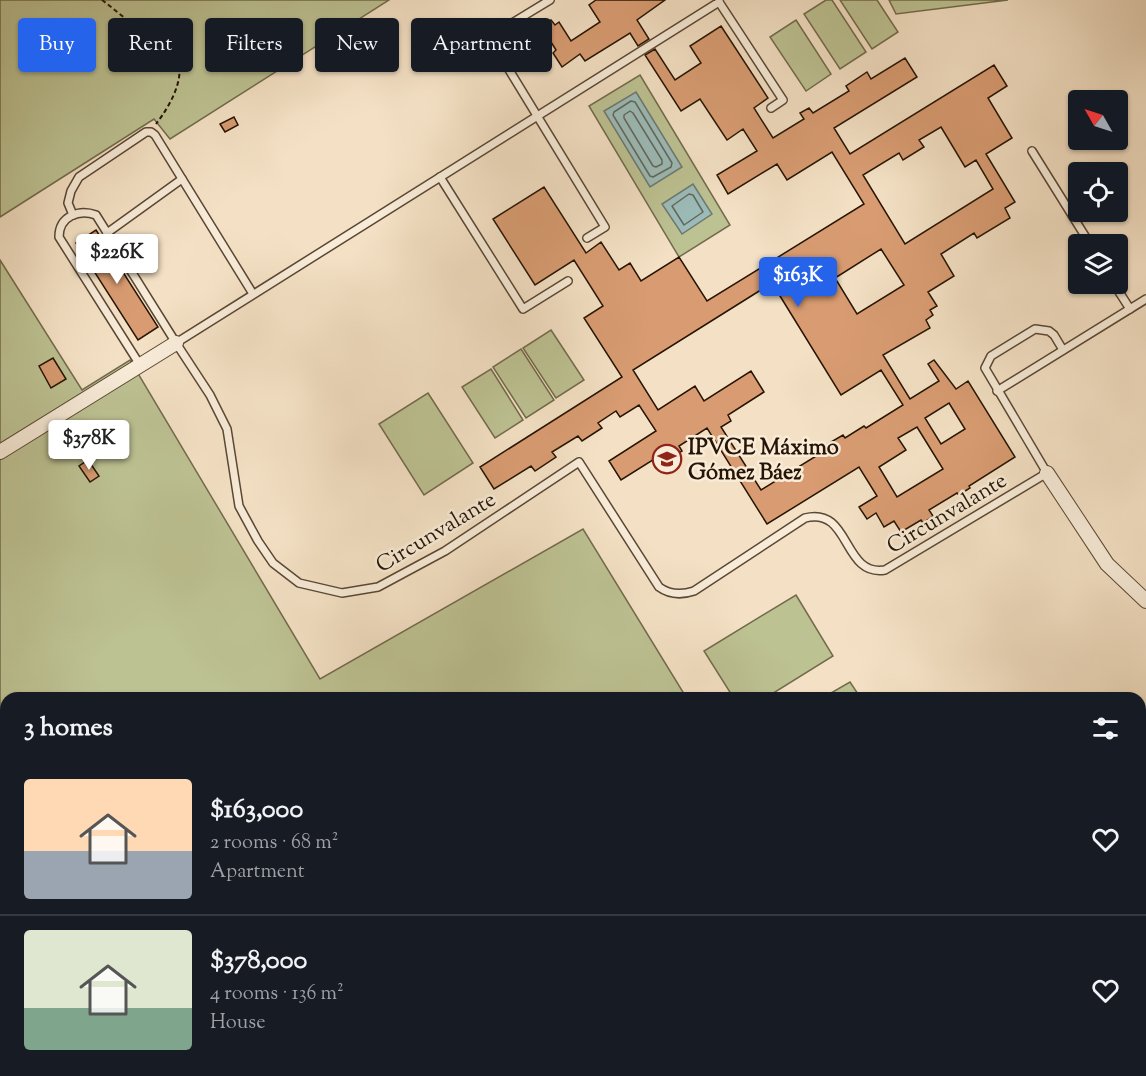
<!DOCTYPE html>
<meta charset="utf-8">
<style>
body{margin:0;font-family:"Sorts Mill Goudy",serif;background:#242831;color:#f1f3f6;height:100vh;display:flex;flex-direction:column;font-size:22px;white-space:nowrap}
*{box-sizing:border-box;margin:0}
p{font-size:20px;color:#9ea1a6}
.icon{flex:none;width:33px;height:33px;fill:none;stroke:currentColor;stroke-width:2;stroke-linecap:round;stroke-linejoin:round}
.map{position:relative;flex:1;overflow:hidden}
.side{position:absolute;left:0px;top:692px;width:1146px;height:386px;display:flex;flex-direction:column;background:#171b24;border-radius:18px 18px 0 0;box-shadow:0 2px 4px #0004}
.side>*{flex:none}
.banner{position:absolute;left:18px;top:18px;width:600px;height:54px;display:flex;gap:12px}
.needle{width:39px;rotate:309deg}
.controls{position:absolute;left:1068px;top:90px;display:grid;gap:12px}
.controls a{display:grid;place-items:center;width:60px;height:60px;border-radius:6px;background:#171b24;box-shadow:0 2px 4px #0004;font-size:30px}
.price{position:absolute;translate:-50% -51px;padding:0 14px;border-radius:6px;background:#fff;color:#222;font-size:20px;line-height:39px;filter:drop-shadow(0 2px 3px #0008)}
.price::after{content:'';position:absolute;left:50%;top:36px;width:18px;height:14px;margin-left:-9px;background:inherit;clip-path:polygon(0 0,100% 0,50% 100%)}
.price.current{background:#2563eb;color:#fff}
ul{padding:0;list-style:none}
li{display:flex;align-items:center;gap:18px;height:150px;padding:0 24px}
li+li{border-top:2px solid #363941}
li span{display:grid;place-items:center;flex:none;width:168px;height:120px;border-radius:6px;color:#555}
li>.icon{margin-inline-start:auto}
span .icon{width:72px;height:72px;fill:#fffc;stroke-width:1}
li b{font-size:26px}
h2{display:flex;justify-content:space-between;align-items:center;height:72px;padding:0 24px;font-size:26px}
.pill{padding:0 21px;border-radius:6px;background:#171b24;box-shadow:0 2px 4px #0004;font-size:21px;line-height:54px}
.pill.current{background:#2563eb;color:#fff}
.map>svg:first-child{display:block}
.green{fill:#bdc293;stroke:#726b4c;stroke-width:1.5}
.water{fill:#9cbcb9;stroke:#6d7971;stroke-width:1.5}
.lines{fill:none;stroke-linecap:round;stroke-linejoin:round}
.shore{stroke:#61685e;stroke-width:1.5}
.building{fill:#d99c72;stroke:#261404;stroke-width:1.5;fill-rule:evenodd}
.lane-casing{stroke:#5a4734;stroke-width:10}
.street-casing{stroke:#5a4734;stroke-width:16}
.secondary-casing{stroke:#261404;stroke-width:22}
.path{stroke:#261404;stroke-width:2;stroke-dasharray:4.5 3;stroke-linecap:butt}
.lane{stroke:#f8ecd9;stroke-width:7}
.street{stroke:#f8ecd9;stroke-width:14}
.secondary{stroke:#f8ecd9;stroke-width:20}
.labels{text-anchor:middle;stroke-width:5;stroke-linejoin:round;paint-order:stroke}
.poi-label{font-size:22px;font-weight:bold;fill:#261404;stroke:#f8ecd9;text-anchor:start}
.street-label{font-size:22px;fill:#261404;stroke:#f8ecd9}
</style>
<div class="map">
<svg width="1146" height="1076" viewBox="0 0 1146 1076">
<rect width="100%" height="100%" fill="#f4e1c5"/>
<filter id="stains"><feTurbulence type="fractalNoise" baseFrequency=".00333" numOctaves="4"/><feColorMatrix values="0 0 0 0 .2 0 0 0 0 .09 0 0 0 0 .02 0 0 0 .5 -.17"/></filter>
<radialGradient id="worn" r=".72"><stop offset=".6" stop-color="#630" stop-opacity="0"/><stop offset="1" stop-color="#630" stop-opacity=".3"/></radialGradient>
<g class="green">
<polygon points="0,0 389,0 170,139 154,119 0,217"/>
<polygon points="826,0 832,0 866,52 840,69 804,14"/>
<polygon points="840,0 877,0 898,32 872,49"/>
<polygon points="889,0 1008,0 896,14"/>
<polygon points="796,20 831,74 806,91 770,37"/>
<polygon points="640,75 730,225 679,257 589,106"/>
<polygon points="0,260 82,390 130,360 320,679 583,529 686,697 6,698 6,1071 855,1071 861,1076 0,1076"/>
<polygon points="551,330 584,380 556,398 523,348"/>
<polygon points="521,349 554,400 526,418 493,367"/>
<polygon points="491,369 523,420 495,438 462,387"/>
<polygon points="428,393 473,463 424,495 379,424"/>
<polygon points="796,595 833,656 767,697 733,697 704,651"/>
<polygon points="850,682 860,697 824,697"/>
<polygon points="1146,982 1146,1076 1056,1076 1061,1071 1140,1071 1140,988"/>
<polygon points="954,1071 1040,1071 1046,1076 950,1076"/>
</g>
<g class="water">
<polygon points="636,92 682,167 650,187 604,111"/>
<polygon points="693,184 712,214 682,234 662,204"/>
</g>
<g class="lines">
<g class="shore">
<polygon points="631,101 635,102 672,163 671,167 653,177 650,176 613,115 614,112"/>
<polygon points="630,111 633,113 662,160 662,164 656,167 653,166 624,118 624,115"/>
<polygon points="689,194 693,195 703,212 684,225 672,206"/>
</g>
</g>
<g class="building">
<polygon points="596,0 665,0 637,20 649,39 638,46 630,33 585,61 580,54 562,67 553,53 556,50 541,26 551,20 555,25 559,22 571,41 600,22 589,5"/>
<polygon points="297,25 300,36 287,40 283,28"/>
<path d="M721 26 768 98 754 108 773 138 804 119 800 113 809 108 813 113 849 91 846 86 867 72 871 79 905 58 917 77 834 128 850 154 994 65 1007 86 988 98 1012 138 986 154 1015 202 1005 208 1010 218 977 238 974 233 941 254 954 276 928 292 937 306 930 310 933 315 926 320 930 328 883 355 910 399 939 381 928 364 934 360 956 389 968 381 1015 457 969 486 970 488 959 495 957 493 929 510 933 516 923 523 921 520 901 532 894 521 884 527 876 513 867 519 859 507 877 496 859 467 767 524 707 428 679 446 682 451 663 463 659 456 621 480 609 461 656 431 639 405 620 417 616 411 598 423 602 428 582 441 578 436 552 452 556 457 535 471 531 466 494 489 480 467 622 377 584 318 603 306 574 260 535 285 493 219 544 187 586 253 601 242 619 270 630 263 641 281 679 257 707 301 864 204 832 152 787 180 777 164 728 194 717 175 757 151 743 129 727 140 700 99 681 111 645 55 655 49 675 80 701 63 690 46ZM941 127 965 167 976 160 993 189 905 244 863 175 899 153 903 160 924 147 919 140ZM881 249 904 285 857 314 835 278ZM772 283 841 395 881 370 903 405 866 428 864 426 845 438 843 435 824 446 826 450 761 490 721 427 731 421 728 415 764 392 751 371 704 401 695 386 658 410 633 370ZM949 403 965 429 941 444 925 418ZM917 427 943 469 897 497 879 467 906 450 898 438Z"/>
<polygon points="234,117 238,125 225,132 220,124"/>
<polygon points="96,230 158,327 138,340 76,243"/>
<polygon points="53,358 66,379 51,388 39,366"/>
<polygon points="88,460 99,476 90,482 79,466"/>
</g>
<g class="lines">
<g class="lane-casing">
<g id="lane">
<polyline points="550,0 489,37 605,227 587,238"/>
<path d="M719 0V2L176 343 210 395 227 429 239 506 258 541 273 563 299 583 342 593 378 587 445 551 579 462 659 587C670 595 682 595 694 591L805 518C851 506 842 577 885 570L1047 473 985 368 991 356 1035 329 1049 331 1054 335 1063 350"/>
<polyline points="719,2 783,100 771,108"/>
<polyline points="1032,151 1090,244"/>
<polyline points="440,177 523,309 568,281"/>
<polyline points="73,215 68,203 71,191 79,177 146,132 151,132 155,135 253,294"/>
<polyline points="107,233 182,179"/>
<polyline points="1114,284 1130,309"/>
<path d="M140 365 59 237C59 216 79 209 96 215L176 343"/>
<polyline points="997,391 1146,299"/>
<polyline points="871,1071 877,1076"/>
</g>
</g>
<g class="street-casing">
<g id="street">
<polyline points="0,452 176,343"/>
<polyline points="1047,473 1107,564 1146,601"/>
</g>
</g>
<g class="secondary-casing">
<g id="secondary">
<polyline points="0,1024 6,1027"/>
<polyline points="107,1071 119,1076"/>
</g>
</g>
<path class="path" d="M102 0C113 8 124 18 135 26 146 33 158 36 168 45 193 67 172 103 156 124"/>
<use href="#lane" class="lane"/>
<use href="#street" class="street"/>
<use href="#secondary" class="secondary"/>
</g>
<defs>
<g id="school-ring" transform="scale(1.5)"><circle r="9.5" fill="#f8ecd9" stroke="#8f2418" stroke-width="1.5"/><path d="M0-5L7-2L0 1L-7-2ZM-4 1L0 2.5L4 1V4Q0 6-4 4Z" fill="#8f2418"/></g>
</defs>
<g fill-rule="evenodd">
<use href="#school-ring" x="667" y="459"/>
</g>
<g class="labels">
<g class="poi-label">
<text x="688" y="454">IPVCE Máximo<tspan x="688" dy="25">Gómez Báez</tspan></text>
</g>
<g class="street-label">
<text transform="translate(946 512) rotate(-31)" y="8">Circunvalante</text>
<text transform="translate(435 531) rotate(-31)" y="8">Circunvalante</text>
</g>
</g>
<rect width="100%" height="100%" filter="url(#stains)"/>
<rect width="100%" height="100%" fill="url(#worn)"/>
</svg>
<div class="controls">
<a><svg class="needle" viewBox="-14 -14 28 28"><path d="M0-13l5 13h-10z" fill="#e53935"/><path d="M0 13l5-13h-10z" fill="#9ea1a6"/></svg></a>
<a><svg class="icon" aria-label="locate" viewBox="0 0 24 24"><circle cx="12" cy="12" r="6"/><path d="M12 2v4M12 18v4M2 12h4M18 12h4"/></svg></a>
<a><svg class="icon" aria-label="layers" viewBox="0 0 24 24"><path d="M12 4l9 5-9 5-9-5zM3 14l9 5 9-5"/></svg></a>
</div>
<b class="price" style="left:117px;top:285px">$226K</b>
<b class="price current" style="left:798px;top:308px">$163K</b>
<b class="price" style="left:89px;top:471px">$378K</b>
<div class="banner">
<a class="pill current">Buy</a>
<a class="pill">Rent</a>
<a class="pill">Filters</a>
<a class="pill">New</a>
<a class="pill">Apartment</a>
</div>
<section class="side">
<h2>3 homes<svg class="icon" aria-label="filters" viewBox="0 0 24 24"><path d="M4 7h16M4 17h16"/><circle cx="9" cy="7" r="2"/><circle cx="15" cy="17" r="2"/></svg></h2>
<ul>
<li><span style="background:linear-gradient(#ffd9b3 60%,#9aa5b1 0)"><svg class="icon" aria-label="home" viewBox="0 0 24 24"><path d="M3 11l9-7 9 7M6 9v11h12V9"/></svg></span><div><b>$163,000</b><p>2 rooms · 68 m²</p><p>Apartment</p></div><svg class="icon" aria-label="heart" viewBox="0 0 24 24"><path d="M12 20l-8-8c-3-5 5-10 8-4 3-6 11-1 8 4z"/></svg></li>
<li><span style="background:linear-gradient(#dfe7d0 65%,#7fa58c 0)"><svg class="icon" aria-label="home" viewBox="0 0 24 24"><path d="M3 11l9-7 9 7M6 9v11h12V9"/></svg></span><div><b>$378,000</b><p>4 rooms · 136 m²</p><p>House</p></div><svg class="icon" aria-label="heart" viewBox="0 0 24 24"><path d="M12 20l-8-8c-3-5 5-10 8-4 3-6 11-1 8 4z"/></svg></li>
</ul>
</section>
</div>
